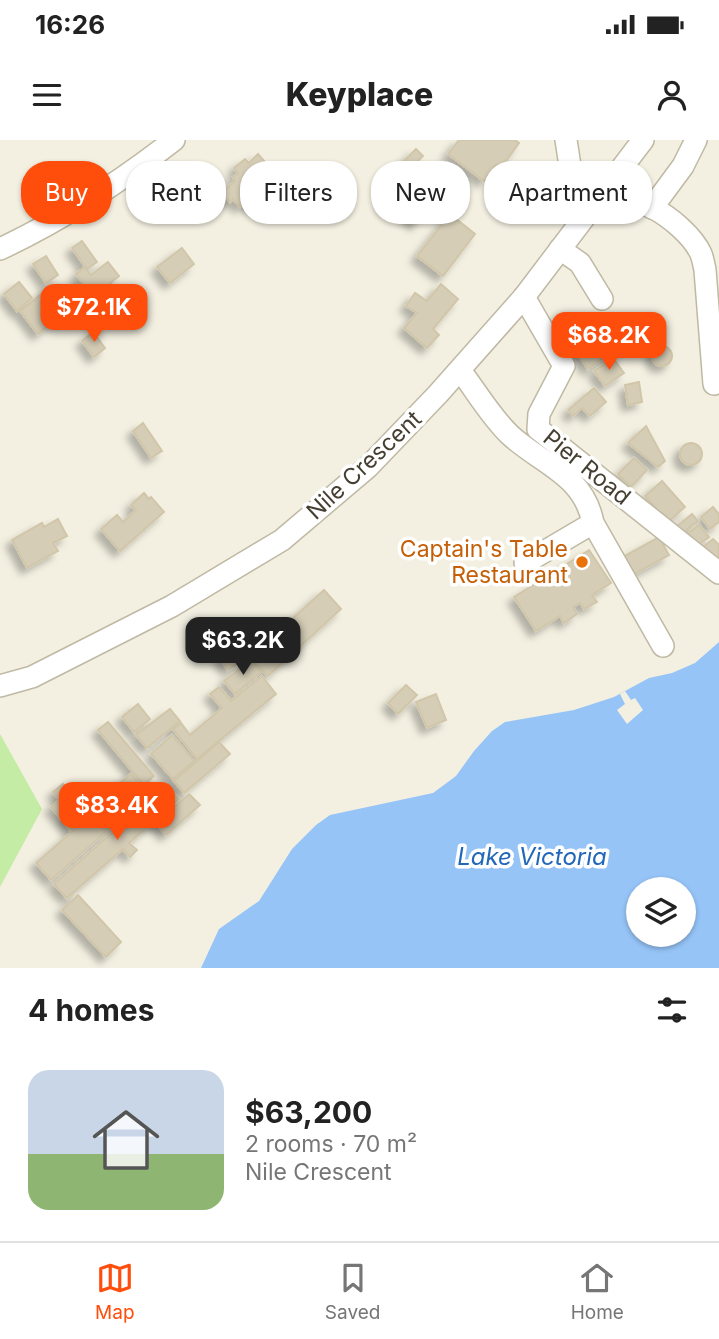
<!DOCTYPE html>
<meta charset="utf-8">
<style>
body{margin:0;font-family:Inter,sans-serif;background:#f2f2f2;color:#222;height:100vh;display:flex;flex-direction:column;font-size:26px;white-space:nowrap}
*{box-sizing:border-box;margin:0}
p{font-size:23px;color:#767676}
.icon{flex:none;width:38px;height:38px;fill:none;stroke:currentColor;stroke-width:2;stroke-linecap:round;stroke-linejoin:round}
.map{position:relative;height:828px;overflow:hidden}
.panel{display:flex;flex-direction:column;background:#fff;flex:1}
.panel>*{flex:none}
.banner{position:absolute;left:21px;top:21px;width:677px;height:63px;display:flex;gap:14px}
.fabs{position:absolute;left:626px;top:737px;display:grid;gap:14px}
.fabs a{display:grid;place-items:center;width:70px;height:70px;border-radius:50%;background:#fff;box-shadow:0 2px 5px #0004;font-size:35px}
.price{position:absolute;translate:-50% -60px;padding:0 16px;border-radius:14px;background:#ff4d0c;color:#fff;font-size:23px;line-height:46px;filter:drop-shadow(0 2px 4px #0008)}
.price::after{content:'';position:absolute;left:50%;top:42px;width:21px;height:16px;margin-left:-10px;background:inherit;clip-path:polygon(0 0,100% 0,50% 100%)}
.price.active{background:#222;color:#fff}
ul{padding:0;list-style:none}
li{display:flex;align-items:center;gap:21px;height:175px;padding:0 28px}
li span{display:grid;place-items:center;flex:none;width:196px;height:140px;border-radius:21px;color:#555}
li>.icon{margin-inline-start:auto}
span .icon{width:84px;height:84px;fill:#fffc;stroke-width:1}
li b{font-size:30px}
h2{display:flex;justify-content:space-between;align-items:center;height:84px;padding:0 28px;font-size:30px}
.chip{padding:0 24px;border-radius:28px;background:#fff;box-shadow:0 2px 5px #0004;font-size:24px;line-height:63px}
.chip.active{background:#ff4d0c;color:#fff}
.status{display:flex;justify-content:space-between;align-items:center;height:49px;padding:0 35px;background:#fff;direction:ltr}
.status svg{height:19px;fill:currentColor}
header{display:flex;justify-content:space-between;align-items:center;height:91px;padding:0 28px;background:#fff;font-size:32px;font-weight:800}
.tabs{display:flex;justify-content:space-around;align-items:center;height:98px;border-top:2px solid #e0e0e0;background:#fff;font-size:19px;color:#767676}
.tabs a{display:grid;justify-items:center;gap:4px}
.tabs .active{color:#ff4d0c}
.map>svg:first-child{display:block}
.green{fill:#c4eca5}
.water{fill:#96c4f7;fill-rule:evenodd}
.pier{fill:#f3f0e1}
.building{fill:#d5cdb6;stroke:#d1c6a9;stroke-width:2;filter:url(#shadow)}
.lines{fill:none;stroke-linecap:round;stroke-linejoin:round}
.minor-casing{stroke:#bfb9a4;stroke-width:24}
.minor{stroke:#fff;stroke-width:21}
.food-dot{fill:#e8710a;stroke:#fff;stroke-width:2.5}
.labels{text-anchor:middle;stroke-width:7;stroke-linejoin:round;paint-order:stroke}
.street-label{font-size:23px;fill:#453f32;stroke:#fff}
.food-label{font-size:23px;fill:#c56008;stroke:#fff;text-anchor:end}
.water-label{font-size:24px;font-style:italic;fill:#2168ba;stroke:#fff}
</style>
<div class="status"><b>16:26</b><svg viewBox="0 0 49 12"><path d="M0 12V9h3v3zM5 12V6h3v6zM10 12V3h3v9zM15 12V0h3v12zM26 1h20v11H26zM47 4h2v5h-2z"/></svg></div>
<header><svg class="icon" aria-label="menu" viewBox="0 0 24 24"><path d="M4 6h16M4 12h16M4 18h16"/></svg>Keyplace<svg class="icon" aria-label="person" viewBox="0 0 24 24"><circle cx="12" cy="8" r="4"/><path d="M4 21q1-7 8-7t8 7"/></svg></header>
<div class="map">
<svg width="719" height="828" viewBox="0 0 719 828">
<defs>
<filter id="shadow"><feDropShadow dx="-6" dy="6" stdDeviation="3.5" flood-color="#0004"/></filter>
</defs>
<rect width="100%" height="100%" fill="#f3f0e1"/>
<polygon class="green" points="0,594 42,669 0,747"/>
<path class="water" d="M719 502V828H201L219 789 259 761 292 709 316 685 330 675 433 653 456 636 474 611 492 591 505 582 574 570 614 557 649 538 672 533 695 523ZM639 749H684V794H639Z"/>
<polygon class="pier" points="625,551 631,560 635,558 643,570 627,584 617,570 625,564 620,554"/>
<g class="building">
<polygon points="459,0 515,0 519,3 501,28 496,25 484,41 448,14"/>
<polygon points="416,9 423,16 404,34 397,28"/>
<polygon points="258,14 270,28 264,33 270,41 259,51 264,56 251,67 246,62 240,67 233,59 230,62 222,52 235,41 233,37 238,33 234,28 245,19 249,23"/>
<polygon points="411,32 425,43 413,58 399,46"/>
<polygon points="175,35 199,67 193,71 169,40"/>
<polygon points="340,48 351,64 339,73 327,57"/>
<polygon points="394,51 404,60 395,70 385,61"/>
<polygon points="414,63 425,72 416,84 404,74"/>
<polygon points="450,74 475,94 443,136 417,116"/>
<polygon points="82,101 97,122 87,129 72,108"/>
<polygon points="182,108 194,124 170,143 157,127"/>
<polygon points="46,116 58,135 46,143 33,124"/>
<polygon points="108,122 119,136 93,156 76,134 85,127 91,135"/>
<polygon points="19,142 32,158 17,171 4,154"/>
<polygon points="111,144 118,153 102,165 95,156"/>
<polygon points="441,144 458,159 433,189 439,195 427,208 404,188 417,173 406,166 415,153 427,161"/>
<polygon points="50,147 68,170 38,194 20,171"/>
<polygon points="594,180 615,210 588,229 567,198"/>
<polygon points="93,192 105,208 94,217 82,201"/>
<circle cx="662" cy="216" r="10"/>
<polygon points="613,218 624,233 605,246 594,231"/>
<polygon points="639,242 642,262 628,265 625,245"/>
<polygon points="594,248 606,262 590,276 582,268 573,276 568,270"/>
<polygon points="143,283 162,311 151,318 133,291"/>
<polygon points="646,286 665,321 658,327 628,303"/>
<circle cx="691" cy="314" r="11"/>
<polygon points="634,318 647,330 631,347 618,334"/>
<polygon points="662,341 685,367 668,382 645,356"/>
<polygon points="144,353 149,359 151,357 164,372 120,411 101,389 117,375 123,382 136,370 131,365"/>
<polygon points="713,367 719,374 719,382 710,389 701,377"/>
<polygon points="692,374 698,381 680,395 675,388"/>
<polygon points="58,379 67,396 53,403 58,411 27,428 12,400 42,383 44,387"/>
<polygon points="699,385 709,397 695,407 686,395"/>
<polygon points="659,397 669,415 631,436 621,418"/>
<polygon points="713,399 719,405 719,418 715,421 703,407"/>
<polygon points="589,410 611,443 592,455 597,462 584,469 580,463 573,467 577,474 564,483 560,476 536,491 514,457"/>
<polygon points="324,450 341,469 268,536 250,517"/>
<polygon points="232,511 240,522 228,530 220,519"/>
<polygon points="251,520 261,532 235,554 224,541"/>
<polygon points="262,536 276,554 197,619 173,589 181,583 190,595 222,568 210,554 219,547 231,561"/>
<polygon points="406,545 417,555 398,574 388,563"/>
<polygon points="436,554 446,580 427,588 416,562"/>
<polygon points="138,564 150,579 134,592 122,577"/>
<polygon points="170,569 180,581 147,608 136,595"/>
<polygon points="108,582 154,636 144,645 98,590"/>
<polygon points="172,595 194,621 173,639 151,614"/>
<polygon points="219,602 230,614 184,653 174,641"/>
<polygon points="131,634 149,655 107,690 89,669"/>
<polygon points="63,644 88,675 70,690 51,667 59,660 53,652"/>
<polygon points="166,645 179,659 129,703 137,710 130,717 123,709 67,758 54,744"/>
<polygon points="189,654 200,665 166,695 156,683"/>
<polygon points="91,675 106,692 51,740 36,723"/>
<polygon points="78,755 121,802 106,817 62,770"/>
</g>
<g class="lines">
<g class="minor-casing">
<g id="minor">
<polyline points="566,0 579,84"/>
<path d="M609 45C625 59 635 59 653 68 670 77 693 96 701 114 703 119 704 125 705 130L714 244"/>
<polyline points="652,68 683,26 696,0"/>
<path d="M0 109C62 80 120 42 174 0"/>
<polyline points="560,109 580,123 602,159"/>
<polyline points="524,157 564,226 539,274 538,289 719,433"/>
<path d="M460 230C476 251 491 277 510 295 543 325 584 335 593 383L663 506"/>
<polyline points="525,423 593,383"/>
<polyline points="0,546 32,537 172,466 282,400 368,327 438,254 524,157 643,0"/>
</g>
</g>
<use href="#minor" class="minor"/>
</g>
<circle class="food-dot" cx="582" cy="422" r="7"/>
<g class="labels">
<g class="street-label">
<text transform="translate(364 325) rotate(-43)" y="8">Nile Crescent</text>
<text transform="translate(587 327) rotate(39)" y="8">Pier Road</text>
</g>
<g class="food-label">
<text x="568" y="417">Captain's Table<tspan x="568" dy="26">Restaurant</tspan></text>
</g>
<g class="water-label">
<text x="532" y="725">Lake Victoria</text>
</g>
</g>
</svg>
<div class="fabs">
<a><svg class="icon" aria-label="layers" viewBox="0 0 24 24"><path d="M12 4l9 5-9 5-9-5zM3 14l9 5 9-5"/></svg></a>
</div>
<b class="price" style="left:94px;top:204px">$72.1K</b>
<b class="price" style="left:609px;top:232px">$68.2K</b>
<b class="price active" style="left:243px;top:537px">$63.2K</b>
<b class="price" style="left:117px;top:702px">$83.4K</b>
<div class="banner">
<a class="chip active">Buy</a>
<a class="chip">Rent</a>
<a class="chip">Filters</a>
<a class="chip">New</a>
<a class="chip">Apartment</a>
</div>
</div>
<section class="panel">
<h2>4 homes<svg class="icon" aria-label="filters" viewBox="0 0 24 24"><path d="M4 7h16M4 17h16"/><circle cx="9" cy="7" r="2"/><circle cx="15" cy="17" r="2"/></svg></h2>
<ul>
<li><span style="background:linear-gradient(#c9d6e8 60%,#8fb573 0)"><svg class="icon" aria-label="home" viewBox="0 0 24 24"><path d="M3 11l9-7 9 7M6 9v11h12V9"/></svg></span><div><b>$63,200</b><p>2 rooms · 70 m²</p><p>Nile Crescent</p></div></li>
</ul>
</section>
<nav class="tabs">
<a class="active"><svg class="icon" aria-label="map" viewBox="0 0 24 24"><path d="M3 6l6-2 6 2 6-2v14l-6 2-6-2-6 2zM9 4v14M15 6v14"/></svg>Map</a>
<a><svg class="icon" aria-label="saved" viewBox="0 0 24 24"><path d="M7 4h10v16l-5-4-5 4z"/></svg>Saved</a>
<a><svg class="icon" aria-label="home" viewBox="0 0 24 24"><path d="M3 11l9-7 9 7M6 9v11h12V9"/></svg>Home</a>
</nav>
